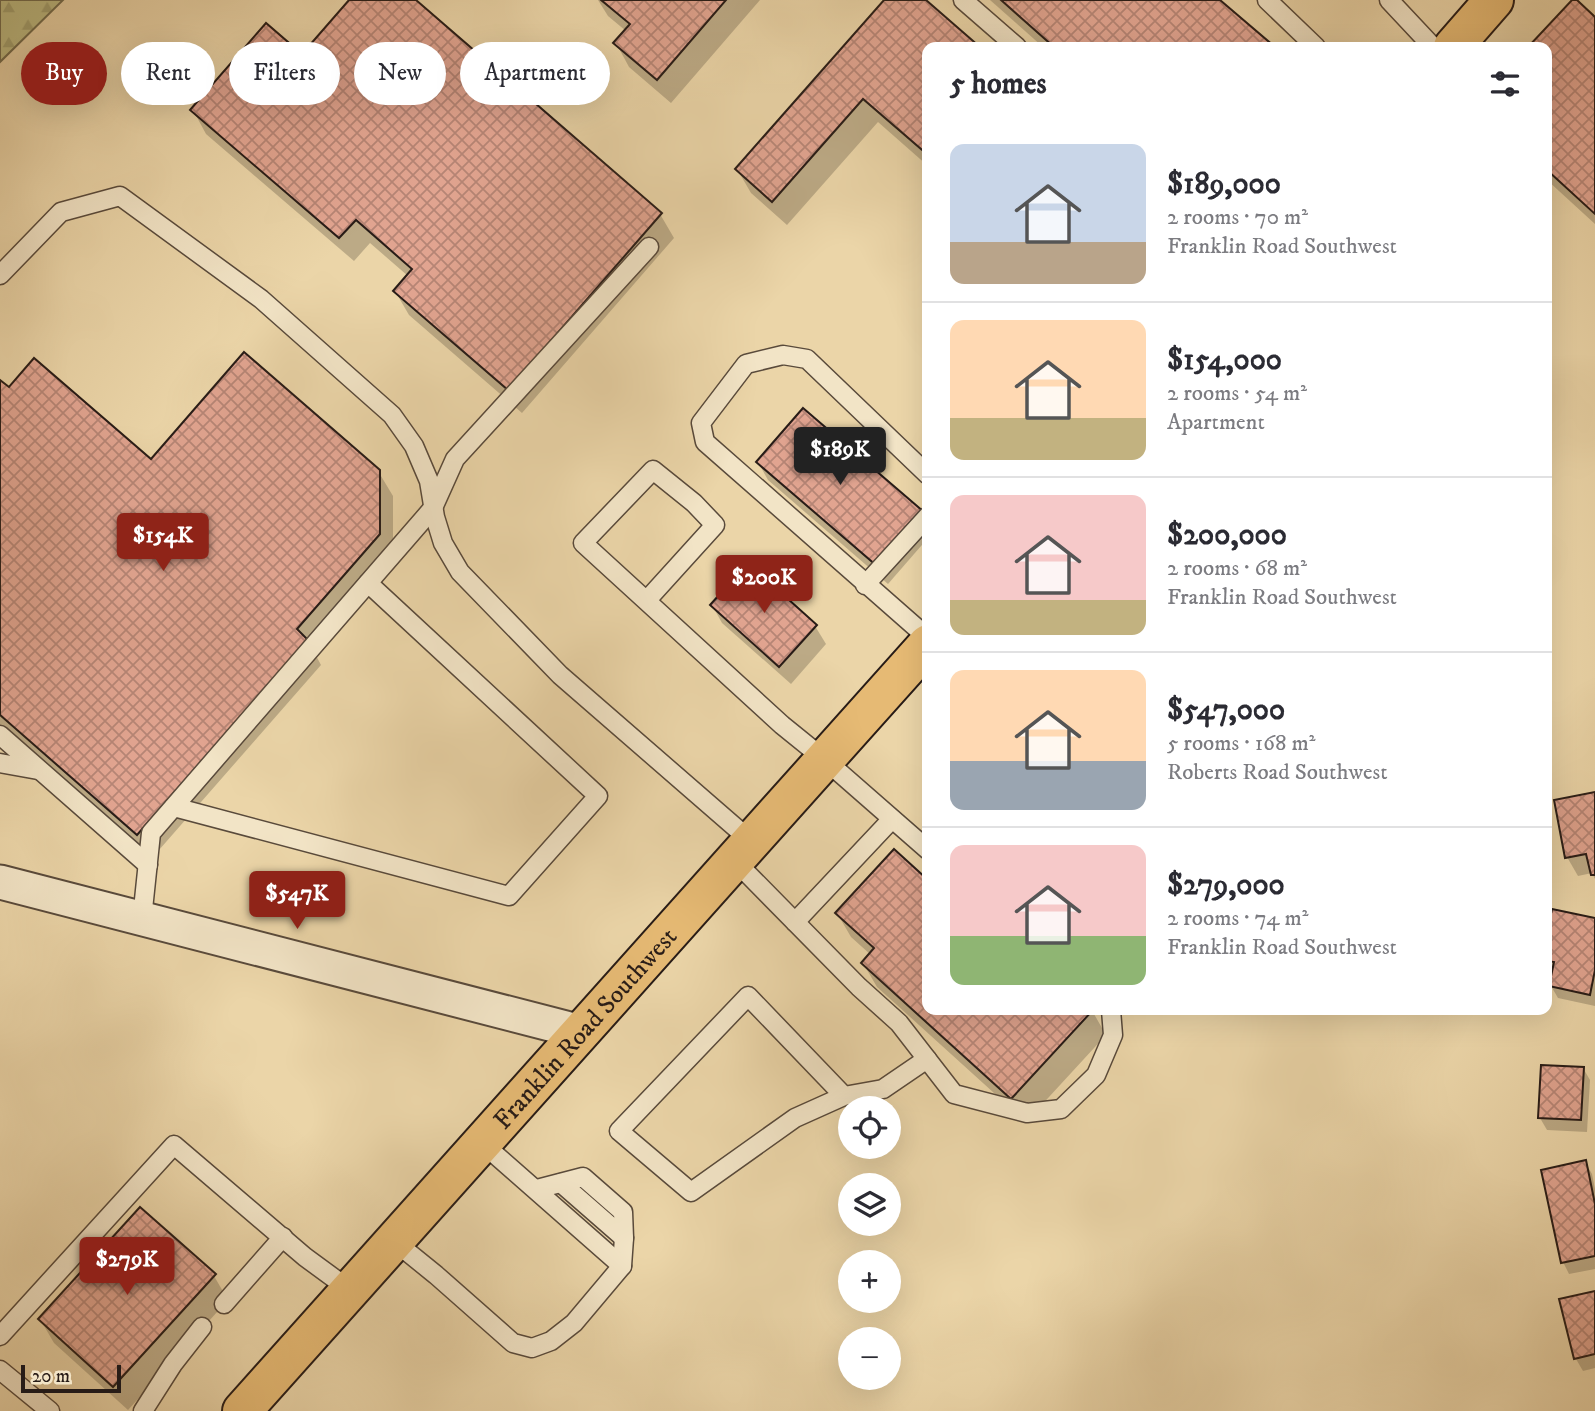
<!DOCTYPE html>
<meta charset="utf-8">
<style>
body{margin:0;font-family:"IM FELL DW Pica",serif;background:#f2f2f3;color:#2b2b33;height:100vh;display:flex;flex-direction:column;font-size:26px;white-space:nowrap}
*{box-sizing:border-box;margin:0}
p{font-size:23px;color:#7c7c81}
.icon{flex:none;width:38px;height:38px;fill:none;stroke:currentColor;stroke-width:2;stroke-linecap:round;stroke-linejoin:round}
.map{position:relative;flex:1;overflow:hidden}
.details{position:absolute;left:922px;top:42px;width:630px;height:973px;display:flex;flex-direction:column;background:#fff;border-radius:14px;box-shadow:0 7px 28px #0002}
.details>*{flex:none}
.hud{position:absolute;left:21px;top:42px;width:665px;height:63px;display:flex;gap:14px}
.fabs{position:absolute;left:838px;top:1096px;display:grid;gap:14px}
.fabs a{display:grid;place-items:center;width:63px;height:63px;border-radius:50%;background:#fff;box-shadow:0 7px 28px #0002;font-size:35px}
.scale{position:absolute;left:21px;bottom:18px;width:100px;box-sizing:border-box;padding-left:7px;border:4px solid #281c17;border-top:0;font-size:19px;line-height:24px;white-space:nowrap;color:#281c17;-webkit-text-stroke:5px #f2e4c6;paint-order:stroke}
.price{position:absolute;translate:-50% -60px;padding:0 16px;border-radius:7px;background:#8f2418;color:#fff;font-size:23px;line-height:46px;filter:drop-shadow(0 2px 4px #0008)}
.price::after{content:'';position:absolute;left:50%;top:42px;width:21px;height:16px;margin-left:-10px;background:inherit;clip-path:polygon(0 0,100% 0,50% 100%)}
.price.active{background:#222;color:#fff}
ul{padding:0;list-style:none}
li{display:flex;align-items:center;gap:21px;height:175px;padding:0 28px}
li+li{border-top:2px solid #e1e1e2}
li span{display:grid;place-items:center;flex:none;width:196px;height:140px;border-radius:14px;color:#555}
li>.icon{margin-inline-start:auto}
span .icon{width:84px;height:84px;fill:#fffc;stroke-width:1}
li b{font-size:30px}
h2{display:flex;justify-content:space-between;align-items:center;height:84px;padding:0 28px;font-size:30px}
.tag{padding:0 24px;border-radius:32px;background:#fff;box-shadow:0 7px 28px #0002;font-size:24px;line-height:63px}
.tag.active{background:#8f2418;color:#fff}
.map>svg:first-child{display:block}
.forest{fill:url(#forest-firs);stroke:#726c4e;stroke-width:2}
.shadow{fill:#0003}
.building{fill:url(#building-cross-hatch);stroke:#281c17;stroke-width:2}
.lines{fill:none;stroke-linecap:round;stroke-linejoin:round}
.service-casing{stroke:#594a3b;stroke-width:21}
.minor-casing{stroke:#594a3b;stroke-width:37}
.primary-casing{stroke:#281c17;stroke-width:42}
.service{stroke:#f2e4c6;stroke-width:18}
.minor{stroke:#f2e4c6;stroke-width:33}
.primary{stroke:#e6ba74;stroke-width:38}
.labels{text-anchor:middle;stroke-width:6;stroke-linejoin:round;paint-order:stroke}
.street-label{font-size:26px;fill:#281c17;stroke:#f2e4c6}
</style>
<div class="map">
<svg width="1595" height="1411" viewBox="0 0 1595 1411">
<defs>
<pattern id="forest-firs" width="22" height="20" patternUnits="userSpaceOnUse" patternTransform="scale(1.75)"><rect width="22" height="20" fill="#bdbc84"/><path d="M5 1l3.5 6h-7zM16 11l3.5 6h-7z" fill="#a2a171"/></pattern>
<pattern id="building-cross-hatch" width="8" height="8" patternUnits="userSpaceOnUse" patternTransform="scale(1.75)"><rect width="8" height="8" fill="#e1a490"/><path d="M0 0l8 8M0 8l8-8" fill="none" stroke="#b68575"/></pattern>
</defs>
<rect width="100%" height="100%" fill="#ebd5a8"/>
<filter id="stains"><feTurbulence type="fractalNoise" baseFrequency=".00286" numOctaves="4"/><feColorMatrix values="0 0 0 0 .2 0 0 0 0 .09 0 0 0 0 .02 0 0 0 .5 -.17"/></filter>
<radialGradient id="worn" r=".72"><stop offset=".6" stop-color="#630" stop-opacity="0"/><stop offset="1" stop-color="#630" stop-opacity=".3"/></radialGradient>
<polygon class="forest" points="0,0 63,0 0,62"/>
<g class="shadow">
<polygon points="351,0 413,0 660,214 674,238 522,413 409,315 395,291 408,276 370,243 354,261 206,134 193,110 302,56"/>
<polygon points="598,0 760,0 671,103 629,67 616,43 626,31 608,16"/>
<polygon points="886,0 923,0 977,47 928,47 928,166 878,122 787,225 751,193 737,169"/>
<polygon points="990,0 1217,0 1272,47 1043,47"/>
<polygon points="1574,0 1595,19 1595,224 1547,180 1547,47 1530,47"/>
<polygon points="0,382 9,390 151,461 378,471 393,496 393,559 313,650 321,665 152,858 0,725"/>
<polygon points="758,462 928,521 928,538 888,584 768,480"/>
<polygon points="712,605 815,626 826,644 791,684 722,623"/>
<polygon points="1595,793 1595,879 1592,873 1578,876 1567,857"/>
<polygon points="928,882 928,1010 1098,1010 1094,1014 1106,1035 1026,1122 877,987 863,963 871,955 851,937 837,913"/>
<polygon points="1595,920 1595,1006 1558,998 1551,986 1554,972 1550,971 1547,966 1547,940"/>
<polygon points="1583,1068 1590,1080 1587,1132 1547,1130 1540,1118"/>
<polygon points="1585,1162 1592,1174 1595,1189 1595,1269 1569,1274 1563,1262"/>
<polygon points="214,1276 228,1300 128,1410 54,1343 40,1319"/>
<polygon points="1595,1293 1595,1368 1583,1371 1576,1359 1561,1301"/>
</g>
<g class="building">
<polygon points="349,0 416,0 662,213 508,390 393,291 412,269 356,220 339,238 190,110 266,23 302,54"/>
<polygon points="601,0 726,0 657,80 613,43 630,24"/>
<polygon points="884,0 926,0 980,47 928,47 928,155 863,99 772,202 735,169"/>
<polygon points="1001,0 1220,0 1275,47 1054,47"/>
<polygon points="1572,0 1577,0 1595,17 1595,214 1547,170 1547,47 1528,47"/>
<polygon points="244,352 380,470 380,534 297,629 308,640 137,835 0,715 0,380 9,387 34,358 151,459"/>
<polygon points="803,408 924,512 877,566 756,462"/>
<polygon points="748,563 817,625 779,667 710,605"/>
<polygon points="1595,792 1595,875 1591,875 1586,854 1565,858 1554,800"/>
<polygon points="894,849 928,880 928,1010 1093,1010 1011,1099 861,963 874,948 835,913"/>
<polygon points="1552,909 1595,918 1595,970 1590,995 1549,986 1554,962 1547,961 1547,932"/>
<polygon points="1541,1065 1584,1067 1581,1120 1538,1118"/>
<polygon points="1586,1160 1595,1204 1595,1256 1561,1263 1541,1170"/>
<polygon points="140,1207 216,1274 113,1387 38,1319"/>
<polygon points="1595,1291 1595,1354 1574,1359 1559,1299"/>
</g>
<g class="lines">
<g class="service-casing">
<g id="service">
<polyline points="963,0 1017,47"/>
<polyline points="1267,0 1316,47"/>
<polyline points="1389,0 1433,47"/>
<polyline points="0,275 61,212 120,196 261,299 392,415 414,446 429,481 435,517 443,543 460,572 560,675 751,841"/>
<polyline points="928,475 807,359 783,355 746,364 701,423 705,442 928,638"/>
<polyline points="865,585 928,516"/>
<polyline points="647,600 715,525 694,503 653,470 583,543 782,725 824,759 928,850"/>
<polyline points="0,735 148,865"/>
<polyline points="0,763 38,770"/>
<polyline points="174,807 509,896 598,796 368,583"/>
<polyline points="734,860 859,987 899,1023 954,1094 1027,1113 1061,1109 1096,1075 1113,1035 1111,1010"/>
<polyline points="142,919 151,833 433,508 455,459 649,247"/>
<polyline points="795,922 892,819"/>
<polyline points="844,1096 748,996 619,1131 691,1192 795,1118 844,1096 883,1089 927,1059"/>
<polyline points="561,1183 624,1238"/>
<polyline points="537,1189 583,1177 623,1212 624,1238 622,1266"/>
<polyline points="394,1241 436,1275 513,1343 532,1348 551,1341 574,1323 622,1266 482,1143"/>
<polyline points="224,1304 283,1237"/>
<polyline points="0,1336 174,1145 305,1257 350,1290"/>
<polyline points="0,1370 50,1411"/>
<polyline points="143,1411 173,1364 202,1327"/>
</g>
</g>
<g class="minor-casing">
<polyline id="minor" points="0,882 581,1032"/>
</g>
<g class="primary-casing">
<g id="primary">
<polyline points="1453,47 1494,0"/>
<path id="s1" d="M242 1411 928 644"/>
</g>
</g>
<use href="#service" class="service"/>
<use href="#minor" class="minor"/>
<use href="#primary" class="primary"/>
</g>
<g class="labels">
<g class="street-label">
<text dy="9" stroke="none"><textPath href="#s1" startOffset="514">Franklin Road Southwest</textPath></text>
</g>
</g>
<rect width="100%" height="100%" filter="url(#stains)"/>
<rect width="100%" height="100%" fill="url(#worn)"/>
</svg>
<div class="fabs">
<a><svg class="icon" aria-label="locate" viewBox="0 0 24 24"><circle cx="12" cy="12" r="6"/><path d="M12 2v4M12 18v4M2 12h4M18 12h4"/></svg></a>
<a><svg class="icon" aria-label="layers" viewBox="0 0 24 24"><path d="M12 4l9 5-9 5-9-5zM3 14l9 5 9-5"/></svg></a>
<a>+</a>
<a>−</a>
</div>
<div class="scale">20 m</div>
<b class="price active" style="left:840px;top:487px">$189K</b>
<b class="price" style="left:163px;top:573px">$154K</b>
<b class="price" style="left:764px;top:615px">$200K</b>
<b class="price" style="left:297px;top:931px">$547K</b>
<b class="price" style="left:127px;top:1297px">$279K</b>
<div class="hud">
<a class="tag active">Buy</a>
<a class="tag">Rent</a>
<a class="tag">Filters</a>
<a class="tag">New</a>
<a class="tag">Apartment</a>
</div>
<section class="details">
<h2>5 homes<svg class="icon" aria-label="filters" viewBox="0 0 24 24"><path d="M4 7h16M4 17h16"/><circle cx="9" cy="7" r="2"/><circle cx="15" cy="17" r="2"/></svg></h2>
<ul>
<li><span style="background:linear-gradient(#c9d6e8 70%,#b9a48a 0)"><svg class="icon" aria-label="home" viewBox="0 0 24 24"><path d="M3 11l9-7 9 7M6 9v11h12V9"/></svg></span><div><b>$189,000</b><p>2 rooms · 70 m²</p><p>Franklin Road Southwest</p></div></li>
<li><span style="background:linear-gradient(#ffd9b3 70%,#c2b280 0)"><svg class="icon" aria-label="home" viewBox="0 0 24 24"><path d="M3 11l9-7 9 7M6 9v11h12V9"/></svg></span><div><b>$154,000</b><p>2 rooms · 54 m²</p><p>Apartment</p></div></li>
<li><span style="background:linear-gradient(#f6c9c9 75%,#c2b280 0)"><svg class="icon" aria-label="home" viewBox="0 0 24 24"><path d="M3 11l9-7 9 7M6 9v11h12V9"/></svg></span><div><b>$200,000</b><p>2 rooms · 68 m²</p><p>Franklin Road Southwest</p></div></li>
<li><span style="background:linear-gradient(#ffd9b3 65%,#9aa5b1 0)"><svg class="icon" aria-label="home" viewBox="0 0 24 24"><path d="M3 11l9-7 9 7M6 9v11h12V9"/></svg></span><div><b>$547,000</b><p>5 rooms · 168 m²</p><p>Roberts Road Southwest</p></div></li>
<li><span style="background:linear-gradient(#f6c9c9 65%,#8fb573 0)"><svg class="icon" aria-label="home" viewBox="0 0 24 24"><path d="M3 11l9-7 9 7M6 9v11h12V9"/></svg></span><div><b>$279,000</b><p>2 rooms · 74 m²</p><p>Franklin Road Southwest</p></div></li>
</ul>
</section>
</div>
